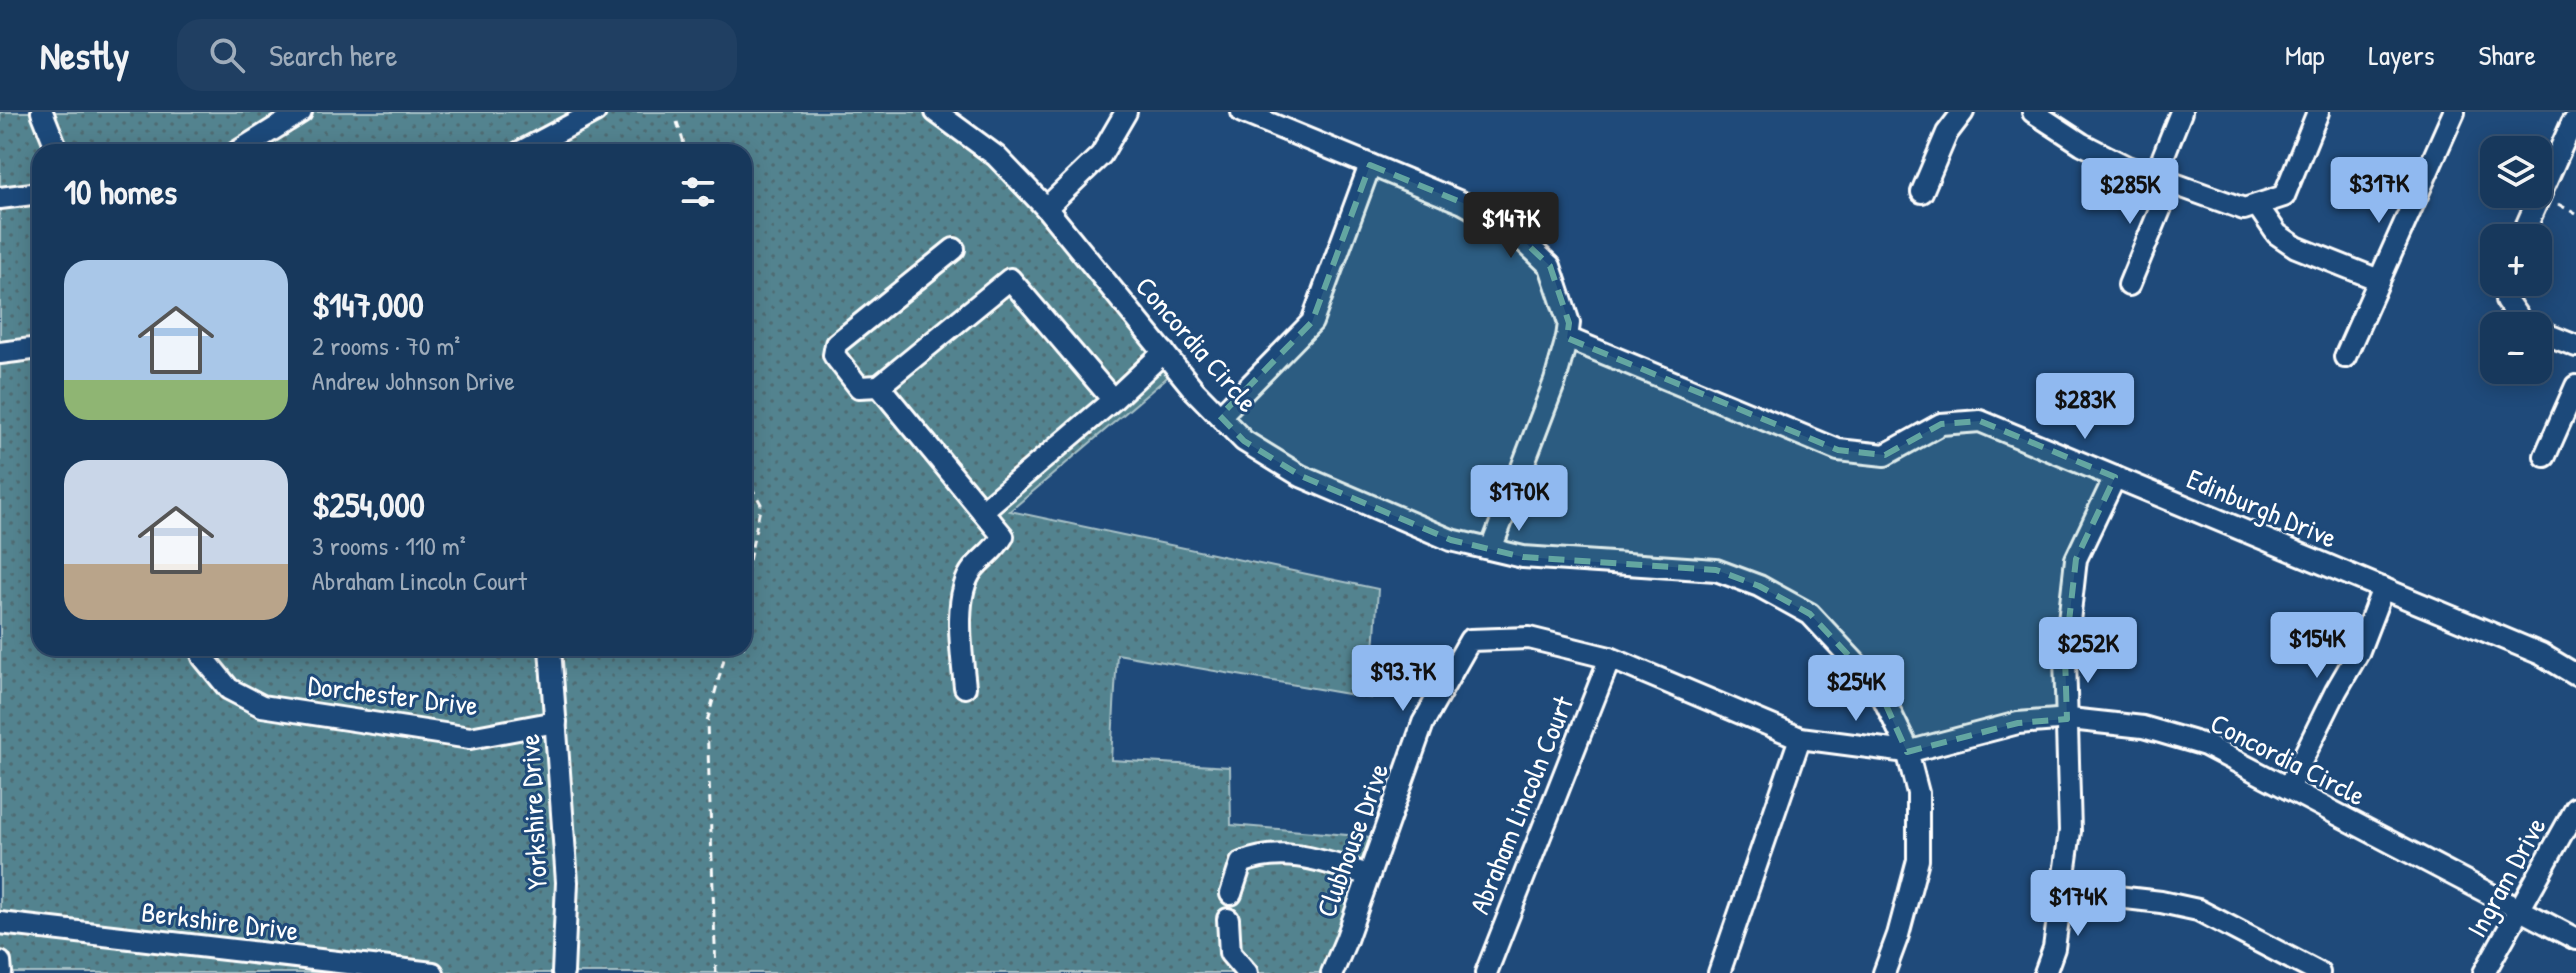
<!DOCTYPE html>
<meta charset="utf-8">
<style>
body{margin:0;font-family:"Patrick Hand",sans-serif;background:#203f62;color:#f1f3f6;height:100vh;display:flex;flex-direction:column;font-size:30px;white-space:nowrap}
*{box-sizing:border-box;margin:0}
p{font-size:26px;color:#9eacbb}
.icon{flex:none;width:44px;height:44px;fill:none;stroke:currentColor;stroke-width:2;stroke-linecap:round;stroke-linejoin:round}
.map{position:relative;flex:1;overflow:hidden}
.side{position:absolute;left:32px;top:32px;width:720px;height:512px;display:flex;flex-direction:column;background:#17385c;border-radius:24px;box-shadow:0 4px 20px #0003,0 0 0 2px #365272}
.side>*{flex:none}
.buttons{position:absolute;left:2480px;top:24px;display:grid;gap:16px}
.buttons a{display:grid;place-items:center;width:72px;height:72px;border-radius:16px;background:#17385c;box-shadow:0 4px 20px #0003,0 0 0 2px #365272;font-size:40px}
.price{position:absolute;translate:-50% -68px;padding:0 18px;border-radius:8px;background:#90b9f0;color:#111;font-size:26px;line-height:52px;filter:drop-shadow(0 2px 4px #0008)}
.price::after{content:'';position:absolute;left:50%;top:48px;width:24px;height:18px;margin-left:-12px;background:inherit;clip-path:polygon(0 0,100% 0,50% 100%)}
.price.current{background:#222;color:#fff}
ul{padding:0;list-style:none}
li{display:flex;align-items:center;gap:24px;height:200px;padding:0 32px}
li span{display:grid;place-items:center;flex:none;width:224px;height:160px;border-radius:24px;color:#555}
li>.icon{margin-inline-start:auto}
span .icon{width:96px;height:96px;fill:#fffc;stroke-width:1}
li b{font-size:34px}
h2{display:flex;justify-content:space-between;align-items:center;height:96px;padding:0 32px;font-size:34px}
header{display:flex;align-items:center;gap:48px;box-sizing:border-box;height:112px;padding:0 40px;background:#17385c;border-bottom:2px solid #365272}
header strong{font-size:38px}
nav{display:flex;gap:44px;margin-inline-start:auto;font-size:28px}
.search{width:560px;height:72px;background:#203f62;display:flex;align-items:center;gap:20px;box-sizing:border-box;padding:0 28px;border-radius:24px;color:#9eacbb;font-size:30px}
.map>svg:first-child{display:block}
.grass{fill:url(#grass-dots);stroke:#a8c1c7;stroke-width:2;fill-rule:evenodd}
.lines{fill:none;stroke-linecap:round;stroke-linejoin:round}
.minor-casing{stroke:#fff;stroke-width:26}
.path{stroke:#fff;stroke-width:3;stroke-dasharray:8 6;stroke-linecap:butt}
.minor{stroke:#1f4a7a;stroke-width:20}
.marked{fill:#63a6a1;fill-opacity:0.2;stroke:#63a6a1;stroke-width:6;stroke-dasharray:16 10;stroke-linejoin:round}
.labels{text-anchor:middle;stroke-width:6;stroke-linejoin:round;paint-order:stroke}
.street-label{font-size:28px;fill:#fff;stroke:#1f4a7a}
</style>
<header>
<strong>Nestly</strong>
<div class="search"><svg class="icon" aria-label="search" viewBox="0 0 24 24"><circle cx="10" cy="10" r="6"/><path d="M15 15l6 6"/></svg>Search here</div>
<nav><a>Map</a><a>Layers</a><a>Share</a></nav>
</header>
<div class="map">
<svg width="2576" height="861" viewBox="0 0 2576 861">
<defs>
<pattern id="grass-dots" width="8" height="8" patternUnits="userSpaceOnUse" patternTransform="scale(2)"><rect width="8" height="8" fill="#52838f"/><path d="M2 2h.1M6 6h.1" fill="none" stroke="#4f6a71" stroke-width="1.8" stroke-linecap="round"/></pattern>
</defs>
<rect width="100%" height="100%" fill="#1f4a7a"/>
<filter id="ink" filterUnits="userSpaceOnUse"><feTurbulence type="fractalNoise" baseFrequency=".0125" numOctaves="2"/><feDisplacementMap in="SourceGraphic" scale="16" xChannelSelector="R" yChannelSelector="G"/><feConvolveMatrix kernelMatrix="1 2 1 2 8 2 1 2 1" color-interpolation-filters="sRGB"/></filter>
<g filter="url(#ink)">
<path class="grass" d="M0 0H935L1131 194 1178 256 1010 399 1378 477 1371 586 1117 542 1111 648 1230 655 1231 713 1381 726 1324 861H0ZM40 40H744V536H40Z"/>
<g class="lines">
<g class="minor-casing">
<g id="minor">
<polyline points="42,0 58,40"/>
<polyline points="936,0 996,44 1046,96 1195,279 1244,329 1301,364 1451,428 1523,445 1716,458 1759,474 1810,502 1878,575 1905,631 1918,681 1918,748 1898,823 1884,861"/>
<polyline points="1242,0 1463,91 1512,118 1550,154 1569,211 1567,226 1555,269 1491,437"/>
<polyline points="2033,0 2082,32 2127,55 2244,97 2284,84 2318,0"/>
<polyline points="237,40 301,0"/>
<polyline points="520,40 595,0"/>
<polyline points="2155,65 2181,0"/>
<polyline points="1922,80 1947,21 1963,0"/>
<polyline points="0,86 40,81"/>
<polyline points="2257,93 2277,122 2296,135 2379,168"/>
<polyline points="1046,96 1101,43 1126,0"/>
<polyline points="2521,126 2572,11 2576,9"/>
<polyline points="2506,170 2506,188 2524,214"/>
<polyline points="2129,173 2171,71"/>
<polyline points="2538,219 2576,234"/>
<polyline points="1567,226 1838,338 1885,343 1941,312 1980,309 2541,542 2576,563"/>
<polyline points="0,241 40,236"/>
<polyline points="2345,245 2454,0"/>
<polyline points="879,274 859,275 834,243 836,232 954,137"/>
<polyline points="1113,288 1010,167 879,274 982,399 1113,288 1164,240"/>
<polyline points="1220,304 1312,210 1370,53"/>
<polyline points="2545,344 2576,274"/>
<polyline points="200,536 203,545 229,577 262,594 470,626 556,610"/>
<polyline points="550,536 567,770 563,861"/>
<path d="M965 575C962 544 952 483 973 457 983 445 995 438 1003 424L982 399"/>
<polyline points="2288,676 2336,579 2358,541 2383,476"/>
<polyline points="2064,779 2161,790 2198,798 2319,861"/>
<path d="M1231 782 1241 751C1285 733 1326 750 1369 763"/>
<polyline points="1228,807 1230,841 1247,861"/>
<polyline points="0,811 433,861"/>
<polyline points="0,850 1,861"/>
<polyline points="1332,861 1346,828 1423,611 1470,528 1529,526 1610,546 1800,626 1907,640 2018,611 2070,607 2143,615 2205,633 2576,827"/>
<polyline points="1486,861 1610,546"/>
<polyline points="1719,861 1800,626"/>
<polyline points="2045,861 2054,836 2070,719 2065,545 2076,447 2115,365"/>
<polyline points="2484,861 2576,696"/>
</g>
</g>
<g class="path">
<polyline points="677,10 685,35 683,40"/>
<polyline points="2558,92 2576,102"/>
<polyline points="744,362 761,392 744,473"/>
<polyline points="716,861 707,610 727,536"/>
</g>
<use href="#minor" class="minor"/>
</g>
</g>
<path class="marked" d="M1370 53 1463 91 1512 118 1550 154 1569 211 1567 226 1838 338 1885 343 1941 312 1980 309 2115 365 2076 447 2065 545 2067 607 2018 611 1907 640 1878 575 1810 502 1759 474 1716 458 1523 445 1451 428 1301 364 1244 329 1220 304 1312 210Z"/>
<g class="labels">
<g class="street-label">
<text transform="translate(1197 232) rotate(49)" y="10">Concordia Circle</text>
<text transform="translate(2262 396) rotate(23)" y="10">Edinburgh Drive</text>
<text transform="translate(393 583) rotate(7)" y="10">Dorchester Drive</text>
<text transform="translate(2288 647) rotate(27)" y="10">Concordia Circle</text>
<text transform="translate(1521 693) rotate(-68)" y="10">Abraham Lincoln Court</text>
<text transform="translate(533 700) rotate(-93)" y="10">Yorkshire Drive</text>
<text transform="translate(1352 728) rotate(-70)" y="10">Clubhouse Drive</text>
<text transform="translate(2506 765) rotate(-61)" y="10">Ingram Drive</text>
<text transform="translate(220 809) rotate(7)" y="10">Berkshire Drive</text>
</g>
</g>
</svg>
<div class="buttons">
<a><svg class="icon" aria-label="layers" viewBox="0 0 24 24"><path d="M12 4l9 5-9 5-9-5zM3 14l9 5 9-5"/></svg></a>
<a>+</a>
<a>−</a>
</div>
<b class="price" style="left:2379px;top:113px">$317K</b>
<b class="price" style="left:2130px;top:114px">$285K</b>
<b class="price current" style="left:1511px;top:148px">$147K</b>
<b class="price" style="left:2085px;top:329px">$283K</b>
<b class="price" style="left:1519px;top:421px">$170K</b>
<b class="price" style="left:2317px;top:568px">$154K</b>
<b class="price" style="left:2088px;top:573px">$252K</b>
<b class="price" style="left:1403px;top:601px">$93.7K</b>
<b class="price" style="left:1856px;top:611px">$254K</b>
<b class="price" style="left:2078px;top:826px">$174K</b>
<section class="side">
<h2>10 homes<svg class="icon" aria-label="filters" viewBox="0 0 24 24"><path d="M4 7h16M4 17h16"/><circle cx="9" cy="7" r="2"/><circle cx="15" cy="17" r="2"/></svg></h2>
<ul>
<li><span style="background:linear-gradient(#a9c7e8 75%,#8fb573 0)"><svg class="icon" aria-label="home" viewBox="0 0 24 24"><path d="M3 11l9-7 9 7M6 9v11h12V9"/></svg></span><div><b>$147,000</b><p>2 rooms · 70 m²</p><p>Andrew Johnson Drive</p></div></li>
<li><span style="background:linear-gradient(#c9d6e8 65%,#b9a48a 0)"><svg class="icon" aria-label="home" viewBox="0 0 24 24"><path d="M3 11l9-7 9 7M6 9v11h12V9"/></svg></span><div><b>$254,000</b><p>3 rooms · 110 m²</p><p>Abraham Lincoln Court</p></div></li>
</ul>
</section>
</div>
